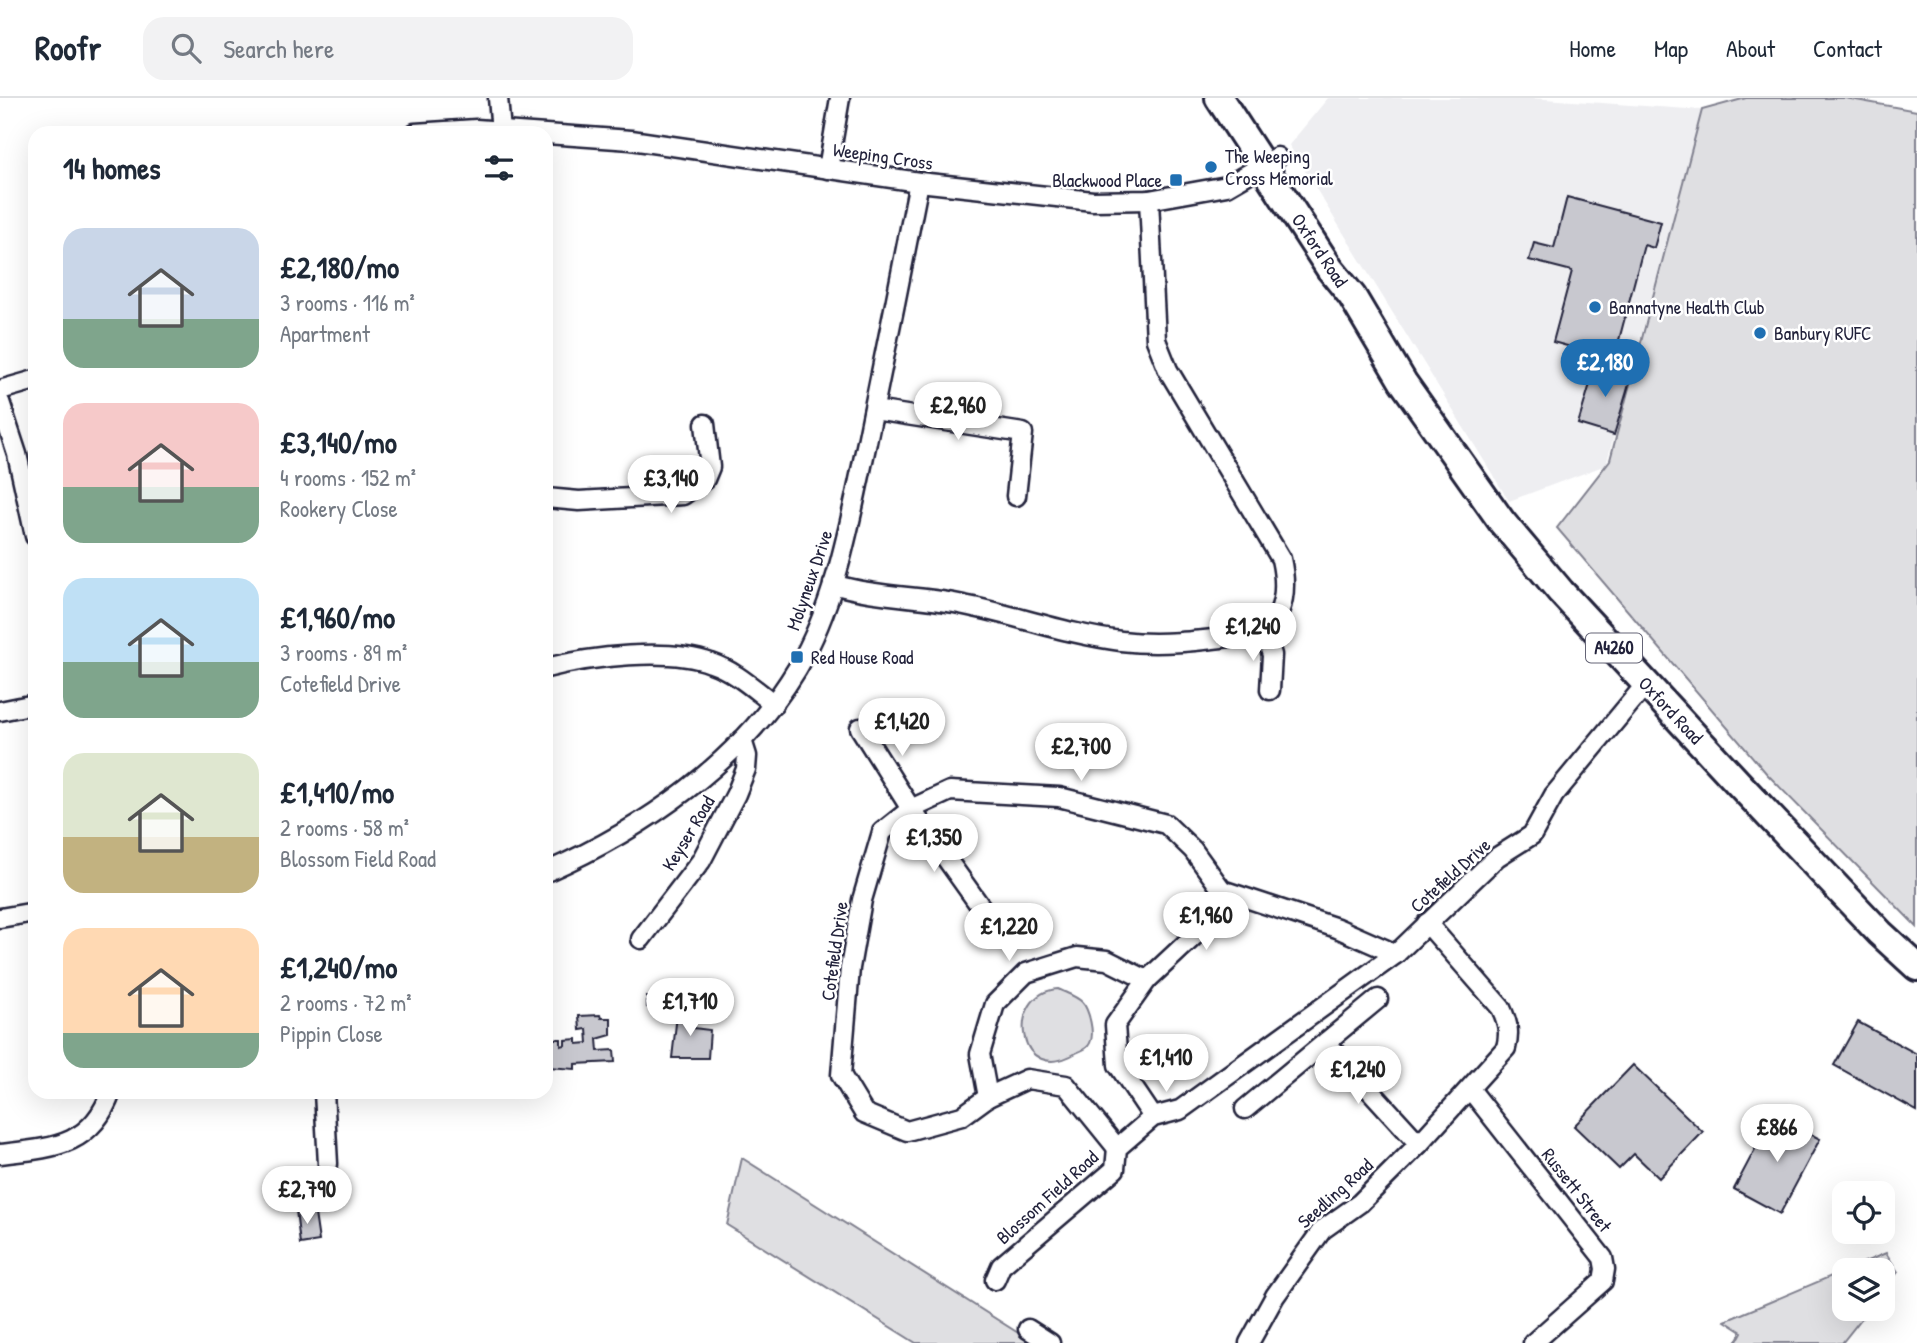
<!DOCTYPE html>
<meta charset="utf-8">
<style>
body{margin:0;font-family:"Patrick Hand",sans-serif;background:#f2f2f3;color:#1f2937;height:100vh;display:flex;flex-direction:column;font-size:26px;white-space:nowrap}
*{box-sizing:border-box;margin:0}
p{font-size:23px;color:#747a83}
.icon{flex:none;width:38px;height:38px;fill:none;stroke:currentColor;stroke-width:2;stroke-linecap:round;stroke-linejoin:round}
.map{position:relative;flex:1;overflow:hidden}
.details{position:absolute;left:28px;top:28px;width:525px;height:973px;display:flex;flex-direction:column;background:#fff;border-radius:21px;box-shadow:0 7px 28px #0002}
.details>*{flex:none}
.fabs{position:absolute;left:1832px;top:1083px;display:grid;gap:14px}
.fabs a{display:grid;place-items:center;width:63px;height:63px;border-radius:14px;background:#fff;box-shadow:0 7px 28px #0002;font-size:35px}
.price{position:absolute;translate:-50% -60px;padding:0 16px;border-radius:24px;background:#fff;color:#222;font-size:23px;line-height:46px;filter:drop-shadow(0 2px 4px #0008)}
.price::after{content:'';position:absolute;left:50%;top:42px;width:21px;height:16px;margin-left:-10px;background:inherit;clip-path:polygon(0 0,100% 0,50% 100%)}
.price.selected{background:#1f6fb2;color:#fff}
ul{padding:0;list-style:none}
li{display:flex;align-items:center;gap:21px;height:175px;padding:0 35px}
li span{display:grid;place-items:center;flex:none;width:196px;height:140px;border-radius:21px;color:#555}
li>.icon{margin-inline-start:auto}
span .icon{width:84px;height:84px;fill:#fffc;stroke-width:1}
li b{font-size:30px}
h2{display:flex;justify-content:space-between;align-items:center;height:84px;padding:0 35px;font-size:30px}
header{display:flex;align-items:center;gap:42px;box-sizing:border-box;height:98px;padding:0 35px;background:#fff;border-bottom:2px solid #e0e1e3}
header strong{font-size:33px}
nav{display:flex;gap:38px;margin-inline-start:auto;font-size:24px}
.search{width:490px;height:63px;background:#f2f2f3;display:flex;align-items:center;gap:18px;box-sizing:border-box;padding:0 24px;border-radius:21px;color:#747a83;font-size:26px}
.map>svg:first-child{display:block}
.built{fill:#eeeef1}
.green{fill:#dfdfe2;stroke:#80808e;stroke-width:2}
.building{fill:#c8c8cf;stroke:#22223b;stroke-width:2}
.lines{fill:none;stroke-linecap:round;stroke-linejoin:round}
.street-casing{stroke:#22223b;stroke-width:23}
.primary-casing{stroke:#22223b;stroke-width:32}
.street{stroke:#fff;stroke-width:18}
.primary{stroke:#fff;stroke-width:26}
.poi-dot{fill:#1f6fb2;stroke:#fff;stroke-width:2.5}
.labels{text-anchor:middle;stroke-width:5;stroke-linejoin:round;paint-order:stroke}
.shield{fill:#fff;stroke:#646476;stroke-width:2}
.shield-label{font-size:18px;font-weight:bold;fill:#22223b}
.street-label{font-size:19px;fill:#22223b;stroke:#fff}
.poi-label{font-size:19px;fill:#22223b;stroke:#fff;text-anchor:start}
</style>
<header>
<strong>Roofr</strong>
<div class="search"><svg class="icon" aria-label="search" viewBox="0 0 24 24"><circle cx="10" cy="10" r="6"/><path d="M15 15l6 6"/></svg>Search here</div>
<nav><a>Home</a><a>Map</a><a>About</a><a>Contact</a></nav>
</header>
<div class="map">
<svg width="1917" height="1245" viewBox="0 0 1917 1245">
<rect width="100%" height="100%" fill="#fff"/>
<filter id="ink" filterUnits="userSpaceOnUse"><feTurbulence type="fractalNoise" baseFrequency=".0143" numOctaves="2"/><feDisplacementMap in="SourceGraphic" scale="14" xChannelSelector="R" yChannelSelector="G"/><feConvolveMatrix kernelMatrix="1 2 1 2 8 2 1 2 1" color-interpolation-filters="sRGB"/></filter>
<g filter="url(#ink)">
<polygon class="built" points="1328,0 1530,0 1702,12 1606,367 1509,403 1289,47"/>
<g class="green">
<polygon points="1746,0 1845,0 1917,13 1917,829 1767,676 1557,430 1610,362 1702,12"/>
<path d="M1058 891C1066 895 1076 898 1082 904 1089 911 1095 936 1090 945 1088 950 1083 952 1078 954 1016 992 1004 895 1058 891Z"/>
<polygon points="742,1060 1034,1245 916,1245 727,1127"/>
<polygon points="1886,1155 1898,1174 1883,1193 1883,1172 1844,1172 1844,1211 1869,1211 1842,1245 1736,1245 1742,1234 1725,1223"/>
</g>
<g class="building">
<polygon points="1567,99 1661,124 1654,150 1644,147 1614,261 1553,244 1572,173 1529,162 1534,145 1554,150"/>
<polygon points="1596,266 1632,276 1614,337 1578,326"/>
<polygon points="681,883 697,883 696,887 706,887 705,903 694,903 693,910 647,909 647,899 668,899 669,896 681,900"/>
<polygon points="684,910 693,910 694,930 710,932 708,960 672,960 677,917"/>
<polygon points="600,917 601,920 611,920 611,937 597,941 598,953 614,952 615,964 575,966 575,971 548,969 546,973 546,937 554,936 554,941 561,941 561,948 565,947 565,942 577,941 577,946 588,945 587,931 580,932 579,918"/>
<polygon points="1858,924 1917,956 1917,1013 1834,967"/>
<polygon points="1633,967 1703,1034 1659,1080 1634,1056 1619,1071 1574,1028"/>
<polygon points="1773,1017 1820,1041 1780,1116 1734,1091"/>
<polygon points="314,1109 319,1143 300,1146 296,1112"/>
</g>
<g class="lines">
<g class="street-casing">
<g id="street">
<polyline points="498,0 501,33"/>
<polyline points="415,35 476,31 631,42 919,84 1093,103 1149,102 1227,88 1277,59"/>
<polyline points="828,71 840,0"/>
<polyline points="0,292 35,282"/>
<polyline points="0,304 17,356 35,438"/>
<polyline points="874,312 1023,335 1016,398"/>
<polyline points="546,400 579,403 683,397 705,381 710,369 705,326"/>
<path d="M833 486C872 498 913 498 954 505 1010 515 1064 536 1121 543 1169 549 1217 540 1265 535 1286 514 1287 488 1281 461L1168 272 1156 242 1149 102"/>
<polyline points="1265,535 1272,557 1270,592"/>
<path d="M546 570C590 559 668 549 711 565 735 573 754 591 774 606"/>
<polyline points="0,613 35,606"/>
<polyline points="860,630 911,711 988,819"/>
<path d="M546 774C644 731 741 664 797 571 837 504 851 418 867 344 885 257 902 171 919 84"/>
<polyline points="0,820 35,814"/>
<polyline points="641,841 701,763 736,696 746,671 747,658 742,642"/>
<polyline points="1147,882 1193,839 1222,792"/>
<polyline points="1326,944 1419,1046"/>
<polyline points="1470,991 1603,1160 1605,1171 1603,1183 1533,1245"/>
<polyline points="324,994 328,1066"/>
<polyline points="988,999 962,1018 907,1033 864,1015 841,977 850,870 862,802 882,734 911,711 950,693 1059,699 1166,726 1193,752 1222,792 1337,830 1396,856 1497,759 1532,737 1554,697 1646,586"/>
<polyline points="1245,1011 1378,901"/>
<polyline points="1117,1050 1066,987 1027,981 988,999 980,956 995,906 1026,875 1077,859 1107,862 1147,882 1115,927 1118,967 1153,1019"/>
<path d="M0 1056C51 1050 92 1049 111 994"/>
<polyline points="995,1182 1001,1168 1115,1071 1117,1050 1153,1019 1180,1012 1396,856"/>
<polyline points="1028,1231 1050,1245"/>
<path d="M1249 1245 1275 1198 1322 1132 1360 1105 1419 1046 1506 950C1510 935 1508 925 1501 910L1427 825"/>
</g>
</g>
<g class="primary-casing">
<polyline id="primary" points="1219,0 1330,171 1352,198 1403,284 1502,424 1561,494 1740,687 1880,835 1917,869"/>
</g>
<use href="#street" class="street"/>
<use href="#primary" class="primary"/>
</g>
</g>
<g class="poi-dot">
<circle cx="1211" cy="69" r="7"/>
<rect x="1169" y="75" width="14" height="14" rx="3.5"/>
<circle cx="1595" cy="209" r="7"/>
<circle cx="1760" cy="235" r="7"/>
<rect x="790" y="552" width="14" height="14" rx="3.5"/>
</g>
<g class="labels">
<rect class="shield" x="1586" y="535.5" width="56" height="29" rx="5"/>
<g class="shield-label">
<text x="1614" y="556">A4260</text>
</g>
<g class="street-label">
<text transform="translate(883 58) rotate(8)" y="7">Weeping Cross</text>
<text transform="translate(1320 152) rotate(56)" y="7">Oxford Road</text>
<text transform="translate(809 482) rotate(-71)" y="7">Molyneux Drive</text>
<text transform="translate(1671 612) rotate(47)" y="7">Oxford Road</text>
<text transform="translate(688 735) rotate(-59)" y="7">Keyser Road</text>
<text transform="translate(1450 777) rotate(-42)" y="7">Cotefield Drive</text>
<text transform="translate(834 853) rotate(-82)" y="7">Cotefield Drive</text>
<text transform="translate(1577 1092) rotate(52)" y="7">Russett Street</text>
<text transform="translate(1335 1095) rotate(-42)" y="7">Seedling Road</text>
<text transform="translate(1047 1099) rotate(-42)" y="7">Blossom Field Road</text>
</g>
<g class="poi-label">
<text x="1225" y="65">The Weeping<tspan x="1225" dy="22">Cross Memorial</tspan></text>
<text x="1162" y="89" text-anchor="end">Blackwood Place</text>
<text x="1609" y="216">Bannatyne Health Club</text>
<text x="1774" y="242">Banbury RUFC</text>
<text x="811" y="566">Red House Road</text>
</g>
</g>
</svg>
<div class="fabs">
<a><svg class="icon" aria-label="locate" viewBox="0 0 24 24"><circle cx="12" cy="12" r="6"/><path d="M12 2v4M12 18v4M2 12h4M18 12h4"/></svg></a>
<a><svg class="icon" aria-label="layers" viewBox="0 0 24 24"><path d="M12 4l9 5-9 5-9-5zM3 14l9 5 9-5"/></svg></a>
</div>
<b class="price selected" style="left:1605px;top:301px">£2,180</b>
<b class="price" style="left:958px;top:344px">£2,960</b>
<b class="price" style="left:671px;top:417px">£3,140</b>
<b class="price" style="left:1253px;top:565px">£1,240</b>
<b class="price" style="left:902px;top:660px">£1,420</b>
<b class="price" style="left:1081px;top:685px">£2,700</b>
<b class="price" style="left:934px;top:776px">£1,350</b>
<b class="price" style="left:1206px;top:854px">£1,960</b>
<b class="price" style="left:1009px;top:865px">£1,220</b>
<b class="price" style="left:690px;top:940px">£1,710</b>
<b class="price" style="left:1166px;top:996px">£1,410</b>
<b class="price" style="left:1358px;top:1008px">£1,240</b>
<b class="price" style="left:1777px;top:1066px">£866</b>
<b class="price" style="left:307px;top:1128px">£2,790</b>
<section class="details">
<h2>14 homes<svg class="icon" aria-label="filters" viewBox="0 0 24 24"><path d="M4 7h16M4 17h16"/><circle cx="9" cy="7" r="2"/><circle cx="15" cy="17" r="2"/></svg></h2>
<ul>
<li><span style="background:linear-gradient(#c9d6e8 65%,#7fa58c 0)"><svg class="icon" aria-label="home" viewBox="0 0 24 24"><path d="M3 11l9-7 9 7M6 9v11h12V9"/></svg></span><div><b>£2,180/mo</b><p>3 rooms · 116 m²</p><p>Apartment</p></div></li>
<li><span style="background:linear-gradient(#f6c9c9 60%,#7fa58c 0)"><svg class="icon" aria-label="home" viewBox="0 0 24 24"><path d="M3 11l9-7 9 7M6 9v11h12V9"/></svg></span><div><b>£3,140/mo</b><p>4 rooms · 152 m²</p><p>Rookery Close</p></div></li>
<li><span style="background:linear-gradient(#bfe0f5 60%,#7fa58c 0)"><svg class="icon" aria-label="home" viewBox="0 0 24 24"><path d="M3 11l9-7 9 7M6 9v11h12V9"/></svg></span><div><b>£1,960/mo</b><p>3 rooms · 89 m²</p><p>Cotefield Drive</p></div></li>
<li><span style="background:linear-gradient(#dfe7d0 60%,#c2b280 0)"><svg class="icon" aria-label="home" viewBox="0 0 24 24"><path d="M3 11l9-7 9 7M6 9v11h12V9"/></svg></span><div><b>£1,410/mo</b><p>2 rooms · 58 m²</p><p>Blossom Field Road</p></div></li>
<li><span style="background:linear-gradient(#ffd9b3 75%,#7fa58c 0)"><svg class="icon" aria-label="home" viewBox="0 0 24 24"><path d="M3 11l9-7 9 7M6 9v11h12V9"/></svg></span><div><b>£1,240/mo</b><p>2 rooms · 72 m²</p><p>Pippin Close</p></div></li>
</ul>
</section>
</div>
